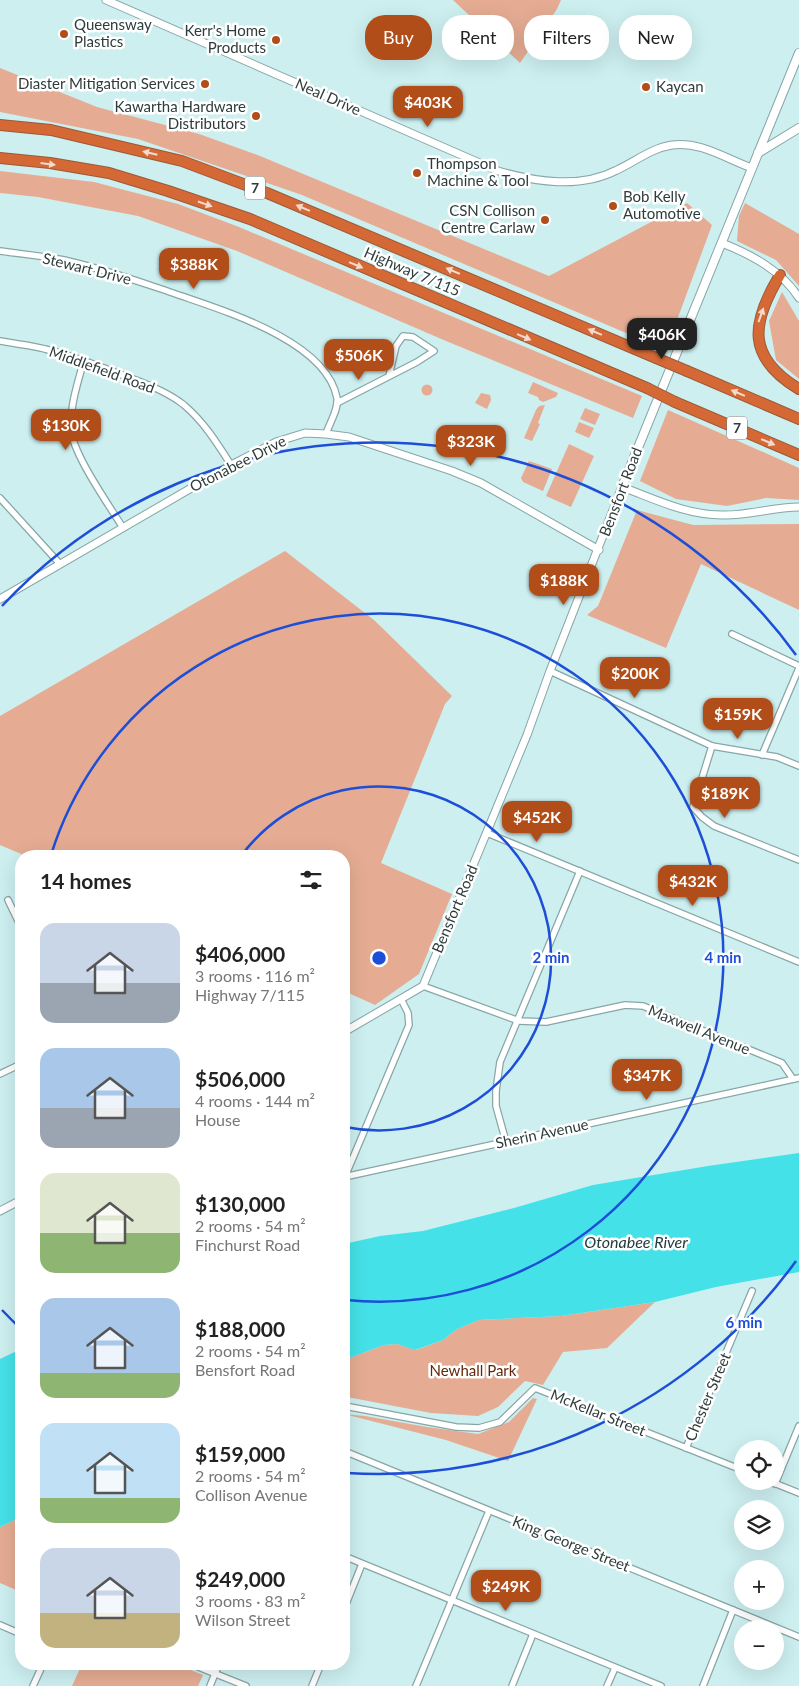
<!DOCTYPE html>
<meta charset="utf-8">
<style>
body{margin:0;font-family:Lato,sans-serif;background:#f2f2f2;color:#222;height:100vh;display:flex;flex-direction:column;font-size:19px;white-space:nowrap}
*{box-sizing:border-box;margin:0}
p{font-size:16px;color:#767676}
.icon{flex:none;width:28px;height:28px;fill:none;stroke:currentColor;stroke-width:2;stroke-linecap:round;stroke-linejoin:round}
.map{position:relative;flex:1;overflow:hidden}
.side{position:absolute;left:15px;top:850px;width:335px;height:820px;display:flex;flex-direction:column;background:#fff;border-radius:20px;box-shadow:0 5px 20px #0002}
.side>*{flex:none}
.banner{position:absolute;left:365px;top:15px;width:359px;height:45px;display:flex;gap:10px}
.buttons{position:absolute;left:734px;top:1440px;display:grid;gap:10px}
.buttons a{display:grid;place-items:center;width:50px;height:50px;border-radius:50%;background:#fff;box-shadow:0 5px 20px #0002;font-size:25px}
.price{position:absolute;translate:-50% -42px;padding:0 11px;border-radius:10px;background:#b14d18;color:#fff;font-size:16px;line-height:32px;filter:drop-shadow(0 1px 2px #0008)}
.price::after{content:'';position:absolute;left:50%;top:30px;width:15px;height:11px;margin-left:-8px;background:inherit;clip-path:polygon(0 0,100% 0,50% 100%)}
.price.current{background:#222;color:#fff}
ul{padding:0;list-style:none}
li{display:flex;align-items:center;gap:15px;height:125px;padding:0 25px}
li span{display:grid;place-items:center;flex:none;width:140px;height:100px;border-radius:15px;color:#555}
li>.icon{margin-inline-start:auto}
span .icon{width:60px;height:60px;fill:#fffc;stroke-width:1}
li b{font-size:21px}
h2{display:flex;justify-content:space-between;align-items:center;height:60px;padding:0 25px;font-size:21px}
.pill{padding:0 18px;border-radius:20px;background:#fff;box-shadow:0 5px 20px #0002;font-size:18px;line-height:45px}
.pill.current{background:#b14d18;color:#fff}
.map>svg:first-child{display:block}
.green{fill:#e5ac93}
.water{fill:#45e1e8}
.lines{fill:none;stroke-linecap:round;stroke-linejoin:round}
.minor-casing{stroke:#87a6a7;stroke-width:8}
.tertiary-casing{stroke:#87a6a7;stroke-width:9}
.secondary-casing{stroke:#87a6a7;stroke-width:10}
.motorway-casing{stroke:#9b5938;stroke-width:12}
.minor{stroke:#fff;stroke-width:5.5}
.tertiary{stroke:#fff;stroke-width:7}
.secondary{stroke:#fff;stroke-width:8}
.motorway{stroke:#d56936;stroke-width:10}
.motorway-bridge-casing{stroke:#9b5938;stroke-width:12;stroke-linecap:butt}
.motorway-bridge{stroke:#d56936;stroke-width:10}
.oneway{fill:#f4dacd}
.ring{fill:none;stroke:#1d4ed8;stroke-width:2.5}
.poi-dot{fill:#b14d18;stroke:#fff;stroke-width:2}
.labels{text-anchor:middle;stroke-width:5;stroke-linejoin:round;paint-order:stroke}
.shield{fill:#fff;stroke:#6d7676;stroke-width:1}
.shield-label{font-size:14px;font-weight:bold;fill:#2e3c3c}
.poi-label{font-size:15px;fill:#2e3c3c;stroke:#fff;text-anchor:start}
.street-label{font-size:15px;fill:#2e3c3c;stroke:#fff}
.park-label{font-size:15px;fill:#612708;stroke:#fff}
.water-label{font-size:16px;font-style:italic;fill:#213a3b;stroke:#fff}
.centre{fill:#1d4ed8;stroke:#fff;stroke-width:2.5}
.ring-label{font-size:15px;text-anchor:middle;font-weight:bold;fill:#1d4ed8;stroke:#fff;stroke-width:5;stroke-linejoin:round;paint-order:stroke}
</style>
<div class="map">
<svg width="799" height="1686" viewBox="0 0 799 1686">
<rect width="100%" height="100%" fill="#cdeff0"/>
<g class="green">
<polygon points="453,0 561,0 557,9 520,63"/>
<polygon points="0,68 97,107 199,134 260,156 549,276 687,203 712,225 666,350 302,195 138,139 0,112"/>
<polygon points="0,171 94,182 178,204 239,227 642,396 633,418 446,341 237,251 138,216 38,197 0,193"/>
<polygon points="745,203 799,234 799,286 776,260 737,241 739,216"/>
<polygon points="782,292 799,321 799,379 776,360 769,321"/>
<polygon points="533,382 558,393 556,397 543,402 539,400 538,397 528,393"/>
<circle cx="427" cy="390" r="5.5"/>
<polygon points="481,393 490,395 491,400 487,409 475,403"/>
<polygon points="545,405 538,423 540,424 532,441 524,438 536,410 539,406"/>
<polygon points="585,408 600,414 595,425 580,419"/>
<polygon points="668,410 799,468 799,500 766,498 727,506 676,499 640,481"/>
<polygon points="579,422 594,428 589,438 575,432"/>
<polygon points="569,444 594,456 571,507 546,496"/>
<polygon points="529,461 552,469 543,491 523,482 521,478"/>
<polygon points="637,510 693,525 799,524 799,610 701,564 666,648 587,615 598,606"/>
<polygon points="285,551 374,620 452,696 445,704 381,863 452,894 419,974 375,1005 344,991 344,856 26,856 0,845 0,716"/>
<polygon points="655,1302 607,1348 563,1352 543,1385 525,1381 498,1407 478,1416 431,1413 347,1397 344,1398 344,1360 384,1345 397,1344 416,1350 443,1340 457,1329 479,1320 561,1316"/>
<polygon points="533,1398 537,1399 508,1461 446,1440 344,1414 365,1416 427,1427 478,1434 509,1422"/>
<polygon points="21,1517 21,1592 0,1583 0,1527"/>
<polygon points="82,1664 176,1664 203,1675 198,1686 72,1686"/>
</g>
<g class="water">
<polygon points="799,1153 799,1272 716,1287 655,1302 561,1316 479,1320 457,1329 443,1340 415,1350 397,1344 384,1345 344,1360 344,1244 380,1236 423,1231 514,1208 593,1185 708,1166"/>
<polygon points="21,1349 21,1517 0,1527 0,1359"/>
</g>
<g class="lines">
<g class="minor-casing">
<g id="minor">
<path d="M0 251C21 254 43 256 64 260 101 268 137 281 173 293 221 310 326 340 337 398 339 409 329 424 326 434"/>
<path d="M0 341C15 344 31 345 45 349 73 356 99 366 125 376 145 383 168 392 184 405 204 422 217 443 231 465"/>
<path d="M84 360C78 382 70 405 71 429 72 453 109 505 123 528"/>
<polyline points="337,403 417,362 434,351 413,337 403,336 396,346 389,376"/>
<polyline points="0,498 60,564"/>
<polyline points="732,634 799,666"/>
<polyline points="550,671 712,746 777,757 799,766"/>
<polyline points="712,746 693,807 702,817 714,826 799,860"/>
<polyline points="762,755 799,668"/>
<polyline points="487,833 799,962"/>
<polyline points="8,900 21,927"/>
<polyline points="423,986 519,1021 546,1022 625,1005 643,1006 782,1063 793,1079"/>
<polyline points="0,1074 21,1064"/>
<polyline points="506,1142 496,1106 496,1091 500,1062 580,871"/>
<polyline points="344,1177 799,1078"/>
<polyline points="344,1179 409,1025 408,1013 401,999"/>
<polyline points="344,1407 350,1407 456,1427 479,1428 500,1422 535,1388 742,1470"/>
<polyline points="686,1448 752,1291"/>
<polyline points="344,1451 799,1637"/>
<polyline points="769,1481 799,1493"/>
<polyline points="775,1484 799,1426"/>
<polyline points="344,1556 661,1686"/>
<polyline points="344,1609 362,1564"/>
<polyline points="0,1625 21,1634"/>
<polyline points="191,1664 246,1686"/>
<polyline points="33,1686 43,1664"/>
<polyline points="210,1686 219,1664"/>
<polyline points="312,1686 321,1664"/>
<polyline points="416,1686 489,1511"/>
<polyline points="512,1686 533,1634"/>
<polyline points="607,1686 615,1668"/>
<polyline points="703,1686 733,1610"/>
</g>
</g>
<g class="tertiary-casing">
<g id="tertiary">
<path d="M106 0 498 171C536 182 580 189 617 170 636 161 652 148 672 145 701 141 726 159 752 168"/>
<path d="M722 243C752 255 782 271 799 298"/>
<polyline points="0,599 231,465 276,442 305,433 326,434 349,437 452,471 481,483 599,550"/>
<path d="M344 1032 423 986 527 735 550 671 622 487C655 499 686 515 722 515 748 516 773 507 799 507"/>
<polyline points="0,1211 21,1200"/>
</g>
</g>
<g class="secondary-casing">
<g id="secondary">
<polyline points="758,153 799,128"/>
<polyline points="622,487 799,53"/>
</g>
</g>
<g class="motorway-casing">
<g id="motorway">
<polyline points="0,125 51,130 182,161 267,193 656,358"/>
<polyline points="0,158 50,163 109,173 168,191 250,219 647,388"/>
<path d="M780 275C751 323 746 357 799 389"/>
<polyline points="687,371 799,419"/>
<polyline points="675,402 799,455"/>
</g>
</g>
<use href="#minor" class="minor"/>
<use href="#tertiary" class="tertiary"/>
<use href="#secondary" class="secondary"/>
<use href="#motorway" class="motorway"/>
<g class="motorway-bridge-casing">
<g id="motorway-bridge">
<polyline points="656,358 687,371"/>
<polyline points="647,388 675,402"/>
</g>
</g>
<use href="#motorway-bridge" class="motorway-bridge"/>
</g>
<defs><path id="oneway-solid" d="M-6-.8H1V-3.2L6.5 0L1 3.2V.8H-6Z" transform="scale(1.25)"/></defs>
<g class="oneway">
<use href="#oneway-solid" transform="translate(150 153) rotate(-167)"/>
<use href="#oneway-solid" transform="translate(48 164) rotate(7)"/>
<use href="#oneway-solid" transform="translate(205 204) rotate(19)"/>
<use href="#oneway-solid" transform="translate(303 208) rotate(-157)"/>
<use href="#oneway-solid" transform="translate(356 265) rotate(23)"/>
<use href="#oneway-solid" transform="translate(453 271) rotate(-157)"/>
<use href="#oneway-solid" transform="translate(761 315) rotate(-70)"/>
<use href="#oneway-solid" transform="translate(595 332) rotate(-157)"/>
<use href="#oneway-solid" transform="translate(524 337) rotate(23)"/>
<use href="#oneway-solid" transform="translate(738 393) rotate(-157)"/>
<use href="#oneway-solid" transform="translate(768 442) rotate(23)"/>
</g>
<g class="ring">
<path d="M241 856A172 172 0 1 1 345 1127"/>
<path d="M51 855A344 344 0 1 1 346 1300"/>
<path d="M796 1261A516 516 0 0 1 347 1473M21 1329A516 516 0 0 1 2 1310M2 606A516 516 0 0 1 796 655"/>
</g>
<g class="poi-dot">
<circle cx="64" cy="34" r="5"/>
<circle cx="276" cy="40" r="5"/>
<circle cx="205" cy="84" r="5"/>
<circle cx="646" cy="87" r="5"/>
<circle cx="256" cy="116" r="5"/>
<circle cx="417" cy="173" r="5"/>
<circle cx="613" cy="206" r="5"/>
<circle cx="545" cy="220" r="5"/>
</g>
<g class="labels">
<g class="shield">
<rect x="245" y="176.5" width="20" height="23" rx="4"/>
<rect x="727" y="416.5" width="20" height="23" rx="4"/>
</g>
<g class="shield-label">
<text x="255" y="193">7</text>
<text x="737" y="433">7</text>
</g>
<g class="poi-label">
<text x="74" y="30">Queensway<tspan x="74" dy="17">Plastics</tspan></text>
<text x="266" y="36" text-anchor="end">Kerr's Home<tspan x="266" dy="17">Products</tspan></text>
<text x="195" y="89" text-anchor="end">Diaster Mitigation Services</text>
<text x="656" y="92">Kaycan</text>
<text x="246" y="112" text-anchor="end">Kawartha Hardware<tspan x="246" dy="17">Distributors</tspan></text>
<text x="427" y="169">Thompson<tspan x="427" dy="17">Machine &amp; Tool</tspan></text>
<text x="623" y="202">Bob Kelly<tspan x="623" dy="17">Automotive</tspan></text>
<text x="535" y="216" text-anchor="end">CSN Collison<tspan x="535" dy="17">Centre Carlaw</tspan></text>
</g>
<g class="street-label">
<text transform="translate(328 97) rotate(24)" y="5">Neal Drive</text>
<text transform="translate(87 269) rotate(14)" y="5">Stewart Drive</text>
<text transform="translate(412 272) rotate(23)" y="5">Highway 7/115</text>
<text transform="translate(102 370) rotate(20)" y="5">Middlefield Road</text>
<text transform="translate(238 464) rotate(-27)" y="5">Otonabee Drive</text>
<text transform="translate(621 492) rotate(-69)" y="5">Bensfort Road</text>
<text transform="translate(455 909) rotate(-67)" y="5">Bensfort Road</text>
<text transform="translate(699 1030) rotate(22)" y="5">Maxwell Avenue</text>
<text transform="translate(542 1134) rotate(-12)" y="5">Sherin Avenue</text>
<text transform="translate(708 1397) rotate(-67)" y="5">Chester Street</text>
<text transform="translate(598 1413) rotate(22)" y="5">McKellar Street</text>
<text transform="translate(571 1544) rotate(22)" y="5">King George Street</text>
</g>
<g class="park-label">
<text x="473" y="1376">Newhall Park</text>
</g>
<g class="water-label">
<text x="636" y="1248">Otonabee River</text>
</g>
</g>
<circle cx="379" cy="958" r="8" class="centre"/>
<g class="ring-label">
<text x="551" y="963">2 min</text>
<text x="723" y="963">4 min</text>
<text x="744" y="1328">6 min</text>
</g>
</svg>
<div class="buttons">
<a><svg class="icon" aria-label="locate" viewBox="0 0 24 24"><circle cx="12" cy="12" r="6"/><path d="M12 2v4M12 18v4M2 12h4M18 12h4"/></svg></a>
<a><svg class="icon" aria-label="layers" viewBox="0 0 24 24"><path d="M12 4l9 5-9 5-9-5zM3 14l9 5 9-5"/></svg></a>
<a>+</a>
<a>−</a>
</div>
<b class="price" style="left:428px;top:128px">$403K</b>
<b class="price" style="left:194px;top:290px">$388K</b>
<b class="price current" style="left:662px;top:360px">$406K</b>
<b class="price" style="left:359px;top:381px">$506K</b>
<b class="price" style="left:66px;top:451px">$130K</b>
<b class="price" style="left:471px;top:467px">$323K</b>
<b class="price" style="left:564px;top:606px">$188K</b>
<b class="price" style="left:635px;top:699px">$200K</b>
<b class="price" style="left:738px;top:740px">$159K</b>
<b class="price" style="left:725px;top:819px">$189K</b>
<b class="price" style="left:537px;top:843px">$452K</b>
<b class="price" style="left:693px;top:907px">$432K</b>
<b class="price" style="left:647px;top:1101px">$347K</b>
<b class="price" style="left:506px;top:1612px">$249K</b>
<div class="banner">
<a class="pill current">Buy</a>
<a class="pill">Rent</a>
<a class="pill">Filters</a>
<a class="pill">New</a>
</div>
<section class="side">
<h2>14 homes<svg class="icon" aria-label="filters" viewBox="0 0 24 24"><path d="M4 7h16M4 17h16"/><circle cx="9" cy="7" r="2"/><circle cx="15" cy="17" r="2"/></svg></h2>
<ul>
<li><span style="background:linear-gradient(#c9d6e8 60%,#9aa5b1 0)"><svg class="icon" aria-label="home" viewBox="0 0 24 24"><path d="M3 11l9-7 9 7M6 9v11h12V9"/></svg></span><div><b>$406,000</b><p>3 rooms · 116 m²</p><p>Highway 7/115</p></div></li>
<li><span style="background:linear-gradient(#a9c7e8 60%,#9aa5b1 0)"><svg class="icon" aria-label="home" viewBox="0 0 24 24"><path d="M3 11l9-7 9 7M6 9v11h12V9"/></svg></span><div><b>$506,000</b><p>4 rooms · 144 m²</p><p>House</p></div></li>
<li><span style="background:linear-gradient(#dfe7d0 60%,#8fb573 0)"><svg class="icon" aria-label="home" viewBox="0 0 24 24"><path d="M3 11l9-7 9 7M6 9v11h12V9"/></svg></span><div><b>$130,000</b><p>2 rooms · 54 m²</p><p>Finchurst Road</p></div></li>
<li><span style="background:linear-gradient(#a9c7e8 75%,#8fb573 0)"><svg class="icon" aria-label="home" viewBox="0 0 24 24"><path d="M3 11l9-7 9 7M6 9v11h12V9"/></svg></span><div><b>$188,000</b><p>2 rooms · 54 m²</p><p>Bensfort Road</p></div></li>
<li><span style="background:linear-gradient(#bfe0f5 75%,#8fb573 0)"><svg class="icon" aria-label="home" viewBox="0 0 24 24"><path d="M3 11l9-7 9 7M6 9v11h12V9"/></svg></span><div><b>$159,000</b><p>2 rooms · 54 m²</p><p>Collison Avenue</p></div></li>
<li><span style="background:linear-gradient(#c9d6e8 65%,#c2b280 0)"><svg class="icon" aria-label="home" viewBox="0 0 24 24"><path d="M3 11l9-7 9 7M6 9v11h12V9"/></svg></span><div><b>$249,000</b><p>3 rooms · 83 m²</p><p>Wilson Street</p></div></li>
</ul>
</section>
</div>
